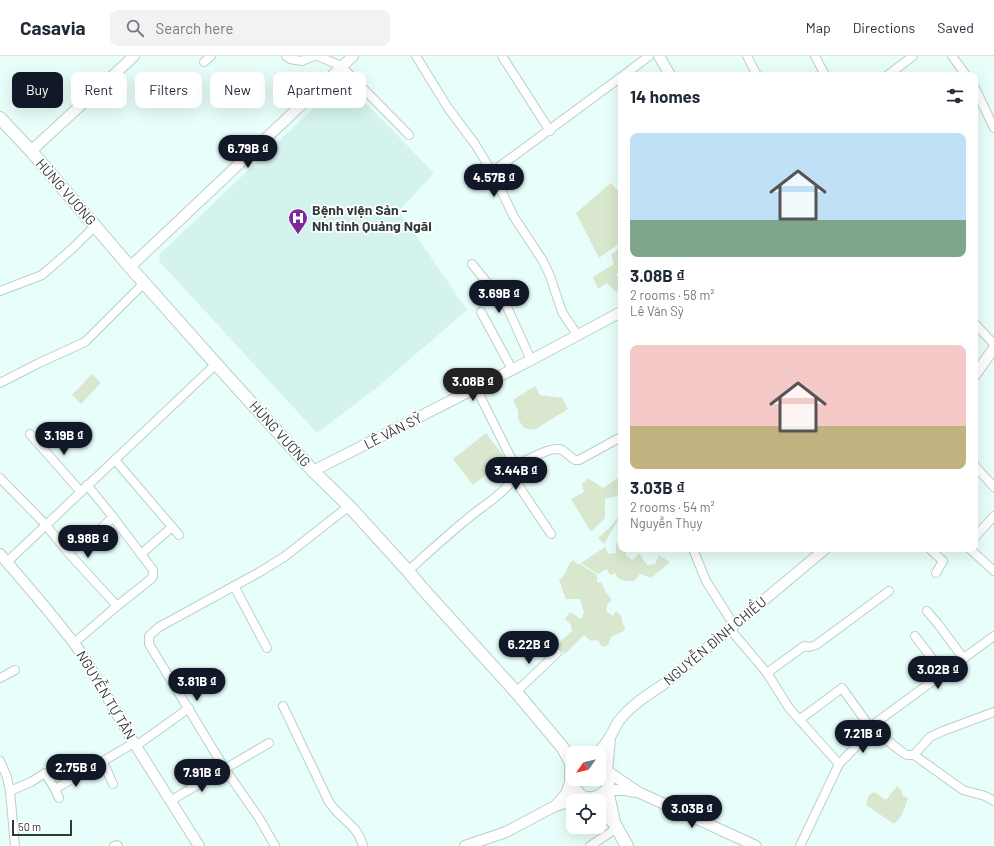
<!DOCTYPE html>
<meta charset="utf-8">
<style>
body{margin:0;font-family:Barlow,sans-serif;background:#f2f2f3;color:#1f2937;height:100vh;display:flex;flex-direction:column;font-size:15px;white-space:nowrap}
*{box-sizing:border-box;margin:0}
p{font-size:13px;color:#747a83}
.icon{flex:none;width:22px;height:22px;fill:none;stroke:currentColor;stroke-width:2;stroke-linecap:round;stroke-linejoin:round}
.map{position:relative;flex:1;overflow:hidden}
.details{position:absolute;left:618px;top:16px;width:360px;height:480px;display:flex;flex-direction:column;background:#fff;border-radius:8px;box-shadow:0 4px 16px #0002}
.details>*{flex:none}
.hud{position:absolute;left:12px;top:16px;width:380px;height:36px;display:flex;gap:8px}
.needle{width:26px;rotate:236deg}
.controls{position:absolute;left:566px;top:690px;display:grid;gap:8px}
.controls a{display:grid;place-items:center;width:40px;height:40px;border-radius:8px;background:#fff;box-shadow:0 4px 16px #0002;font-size:20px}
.scale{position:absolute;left:12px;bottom:10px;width:60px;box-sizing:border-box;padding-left:4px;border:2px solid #323a39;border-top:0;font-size:11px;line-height:14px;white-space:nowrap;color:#323a39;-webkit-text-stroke:3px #fff;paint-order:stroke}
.price{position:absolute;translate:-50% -34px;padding:0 9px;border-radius:14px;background:#111827;color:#fff;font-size:13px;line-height:26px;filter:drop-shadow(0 1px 2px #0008)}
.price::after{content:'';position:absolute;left:50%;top:24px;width:12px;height:9px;margin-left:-6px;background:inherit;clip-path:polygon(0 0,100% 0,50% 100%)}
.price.current{background:#222;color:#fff}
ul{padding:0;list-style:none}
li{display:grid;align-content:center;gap:8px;height:212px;padding:0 12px}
li span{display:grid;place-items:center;height:124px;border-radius:8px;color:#555}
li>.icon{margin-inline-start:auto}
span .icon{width:72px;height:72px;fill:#fffc;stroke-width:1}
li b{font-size:17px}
h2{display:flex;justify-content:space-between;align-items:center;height:48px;padding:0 12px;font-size:17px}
.pill{padding:0 14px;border-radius:8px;background:#fff;box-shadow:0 4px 16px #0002;font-size:14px;line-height:36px}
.pill.current{background:#111827;color:#fff}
header{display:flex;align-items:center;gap:24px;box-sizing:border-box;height:56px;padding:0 20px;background:#fff;border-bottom:1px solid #e0e1e3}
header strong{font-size:19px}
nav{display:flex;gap:22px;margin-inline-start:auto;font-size:14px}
.search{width:280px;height:36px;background:#f2f2f3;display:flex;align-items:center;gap:10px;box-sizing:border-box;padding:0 14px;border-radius:8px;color:#747a83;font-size:15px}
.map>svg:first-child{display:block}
.built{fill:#d4f3ee}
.green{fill:#d9e7cf}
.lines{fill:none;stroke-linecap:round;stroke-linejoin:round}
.minor-casing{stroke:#bacfcb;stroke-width:10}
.tertiary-casing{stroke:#bacfcb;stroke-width:12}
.secondary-casing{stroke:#bacfcb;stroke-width:14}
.minor{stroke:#fff;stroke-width:8}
.tertiary{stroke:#fff;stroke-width:10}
.secondary{stroke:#fff;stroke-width:12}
.labels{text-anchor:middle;stroke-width:3.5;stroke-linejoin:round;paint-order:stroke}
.street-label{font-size:14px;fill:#323a39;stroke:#fff}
.poi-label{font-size:14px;font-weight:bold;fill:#323a39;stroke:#fff;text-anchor:start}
</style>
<header>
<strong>Casavia</strong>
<div class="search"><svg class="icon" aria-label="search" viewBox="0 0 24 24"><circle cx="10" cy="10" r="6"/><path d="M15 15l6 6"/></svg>Search here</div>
<nav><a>Map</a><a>Directions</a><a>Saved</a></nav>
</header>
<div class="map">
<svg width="994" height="790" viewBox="0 0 994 790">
<rect width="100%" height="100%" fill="#e8fefa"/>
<polygon class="built" points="344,28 349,30 434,117 398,156 404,162 467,254 380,329 317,377 159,205 160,198 336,31"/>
<g class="green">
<polygon points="611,127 621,138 621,186 599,202 576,157"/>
<polygon points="621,190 621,216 616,218 621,226 621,232 616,236 607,227 598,233 593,221 614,208 611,199"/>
<polygon points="92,318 101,327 81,348 72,339"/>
<polygon points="535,330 540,339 562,342 568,353 534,374 524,372 518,363 518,355 513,344"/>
<polygon points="486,377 506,403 473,429 453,403"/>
<path d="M619 421C623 427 621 435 617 440L605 443V462L591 476 571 443 584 436 582 428 588 422 603 432Z"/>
<polygon points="621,458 621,459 604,488 598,482 611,470"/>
<polygon points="616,487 621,487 621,493 626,493 626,500 633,504 639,497 647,509 655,508 659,499 670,506 651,522 640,518 634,525 625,525 618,522 615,517 611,519 606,513 598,518 581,507 605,491 608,498 616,497"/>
<path d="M573 504 577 508H580L597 519V526L602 527 605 535 612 544 607 549 606 555 613 560 616 555C621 559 623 562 622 567L625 571 624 575 611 581 608 589 602 591 598 584 591 585 584 579 565 598 558 590 562 584 572 575 571 569 565 563 570 556 581 563 584 557 580 543H566L559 524C568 518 565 511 573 504Z"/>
<polygon points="897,730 902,735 902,739 908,742 902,759 894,768 866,749 869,739 874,736 886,744"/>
</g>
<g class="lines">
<g class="minor-casing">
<g id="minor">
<polyline points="286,0 290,3 302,5 314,0 318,0 341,10 409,79"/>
<polyline points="416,0 448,52 475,88 492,116 514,161 543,205 550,220 562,256 578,280"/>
<polyline points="502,0 550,75"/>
<polyline points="747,0 757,19"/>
<polyline points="815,0 825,19"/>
<polyline points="952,0 966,19"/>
<polyline points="204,6 211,0"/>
<polyline points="624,19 649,0"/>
<polyline points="888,19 913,0"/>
<polyline points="975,32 994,72"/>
<polyline points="492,116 621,21"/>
<polyline points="472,208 497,239 504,244 531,304"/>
<polyline points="0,235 42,219 73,192 95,170"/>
<polyline points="481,256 512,313"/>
<polyline points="975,268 994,288"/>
<polyline points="0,327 39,307 85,286 144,227"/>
<polyline points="476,332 515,410"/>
<polyline points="30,378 81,436"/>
<polyline points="115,404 179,479"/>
<polyline points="975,410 994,431"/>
<polyline points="0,422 45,468 65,493 117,550"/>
<polyline points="514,423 551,478"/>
<polyline points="975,481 994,460"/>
<polyline points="89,484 113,461"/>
<polyline points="693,493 706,525 734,569"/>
<polyline points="930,493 943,505 936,517"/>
<polyline points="970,493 994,515"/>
<polyline points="141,498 172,471"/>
<polyline points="7,506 216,308"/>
<path d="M408 515C427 498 446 480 466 464 483 449 507 437 517 416L515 410C525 405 552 389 562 394 567 397 570 401 575 404H579L621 381"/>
<polyline points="234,530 267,592"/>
<polyline points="927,555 938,568 964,603"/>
<polyline points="729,572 767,617 789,652 839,708 800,790"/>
<polyline points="915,580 943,617"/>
<polyline points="74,587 117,550 151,523 153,520 153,514 113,461 87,429"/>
<polyline points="767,617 804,590 809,591 816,589 889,535"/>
<polyline points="0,622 15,614"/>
<polyline points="516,636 557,597"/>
<path d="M283 650 329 746C340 763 358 769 363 790"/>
<polyline points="799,664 842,632 870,671 902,696 907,699 914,699 963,734 985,740 994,745"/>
<polyline points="870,671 994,580"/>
<polyline points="136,690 189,652"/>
<polyline points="914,699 930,681 943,675 994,656"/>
<polyline points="0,705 7,721 10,735 15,790"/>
<polyline points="103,706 113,728"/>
<polyline points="839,708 873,673"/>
<polyline points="55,733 59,742"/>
<polyline points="10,735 31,726 45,717 55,733 134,687"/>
<polyline points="170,745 269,687"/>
<polyline points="114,790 117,789 118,790"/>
<polyline points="275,790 259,762 225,713 149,588 149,580 159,571 258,517 284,501 349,450"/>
<polyline points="590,790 617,772"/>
</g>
</g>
<g class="tertiary-casing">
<g id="tertiary">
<polyline points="659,0 670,19"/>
<polyline points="31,95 134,0"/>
<polyline points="130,211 353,0"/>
<polyline points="975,319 994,292"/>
<polyline points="313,415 531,304 621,256"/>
<polyline points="0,498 46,552 74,587 87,606 134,687 199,790"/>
<polyline points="610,682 607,715 638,736 756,790"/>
<path d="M597 697C607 689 612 677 618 666 630 650 647 639 664 628L825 493"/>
<polyline points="607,734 625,734 636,736"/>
<polyline points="555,750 566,738 571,723"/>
<polyline points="465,790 506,776 555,750 573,745"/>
</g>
</g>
<g class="secondary-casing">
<g id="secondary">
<polyline points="0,62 31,95 130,211 216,308 313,415 349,450 408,515 422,532 516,636 563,692 571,707 571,723"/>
<path d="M573 716C569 730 580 747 596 741 600 740 604 737 607 734 610 723 609 714 599 707"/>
<polyline points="607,734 614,766"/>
<polyline points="599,751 614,767 627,790"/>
</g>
</g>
<use href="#minor" class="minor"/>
<use href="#tertiary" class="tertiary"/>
<use href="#secondary" class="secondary"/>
</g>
<defs>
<g id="hospital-pin" transform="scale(1)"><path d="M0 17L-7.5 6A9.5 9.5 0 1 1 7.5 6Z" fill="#7f2997" stroke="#fff"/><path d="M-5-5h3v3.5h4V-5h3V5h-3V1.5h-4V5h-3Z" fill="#fff"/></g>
</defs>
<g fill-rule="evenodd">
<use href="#hospital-pin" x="298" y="162"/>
</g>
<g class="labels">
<g class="street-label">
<text transform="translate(66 136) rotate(49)" y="5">HÙNG VƯƠNG</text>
<text transform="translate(393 375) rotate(-27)" y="5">LÊ VĂN SỸ</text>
<text transform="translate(280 378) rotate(48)" y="5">HÙNG VƯƠNG</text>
<text transform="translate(715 585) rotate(-40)" y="5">NGUYỄN ĐÌNH CHIỂU</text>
<text transform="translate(106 639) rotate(59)" y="5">NGUYỄN TỰ TÂN</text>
</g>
<g class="poi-label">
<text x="312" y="159">Bệnh viện Sản -<tspan x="312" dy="16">Nhi tỉnh Quảng Ngãi</tspan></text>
</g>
</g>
</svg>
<div class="controls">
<a><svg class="needle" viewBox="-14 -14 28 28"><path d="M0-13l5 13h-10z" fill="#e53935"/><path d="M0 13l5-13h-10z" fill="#747a83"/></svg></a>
<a><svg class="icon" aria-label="locate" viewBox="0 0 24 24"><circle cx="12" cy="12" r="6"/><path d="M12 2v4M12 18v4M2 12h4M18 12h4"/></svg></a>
</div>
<div class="scale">50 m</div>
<b class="price" style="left:248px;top:113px">6.79B ₫</b>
<b class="price" style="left:494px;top:142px">4.57B ₫</b>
<b class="price" style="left:499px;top:258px">3.69B ₫</b>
<b class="price current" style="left:473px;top:346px">3.08B ₫</b>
<b class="price" style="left:64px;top:400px">3.19B ₫</b>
<b class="price" style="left:516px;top:435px">3.44B ₫</b>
<b class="price" style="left:88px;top:503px">9.98B ₫</b>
<b class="price" style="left:529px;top:609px">6.22B ₫</b>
<b class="price" style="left:938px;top:634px">3.02B ₫</b>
<b class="price" style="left:197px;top:646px">3.81B ₫</b>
<b class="price" style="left:863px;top:698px">7.21B ₫</b>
<b class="price" style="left:76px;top:732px">2.75B ₫</b>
<b class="price" style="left:202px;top:737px">7.91B ₫</b>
<b class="price" style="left:692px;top:773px">3.03B ₫</b>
<div class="hud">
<a class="pill current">Buy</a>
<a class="pill">Rent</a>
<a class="pill">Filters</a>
<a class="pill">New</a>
<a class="pill">Apartment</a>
</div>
<section class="details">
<h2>14 homes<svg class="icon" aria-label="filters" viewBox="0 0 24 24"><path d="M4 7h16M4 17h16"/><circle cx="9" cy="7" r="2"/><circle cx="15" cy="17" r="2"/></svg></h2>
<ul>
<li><span style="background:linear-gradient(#bfe0f5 70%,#7fa58c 0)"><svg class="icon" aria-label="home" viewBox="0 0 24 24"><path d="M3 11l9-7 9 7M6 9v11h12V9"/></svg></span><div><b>3.08B ₫</b><p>2 rooms · 58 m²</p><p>Lê Văn Sỹ</p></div></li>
<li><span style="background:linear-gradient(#f6c9c9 65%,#c2b280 0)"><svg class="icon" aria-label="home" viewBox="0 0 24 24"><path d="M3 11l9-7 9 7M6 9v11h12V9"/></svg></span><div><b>3.03B ₫</b><p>2 rooms · 54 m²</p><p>Nguyễn Thụy</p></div></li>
</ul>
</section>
</div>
